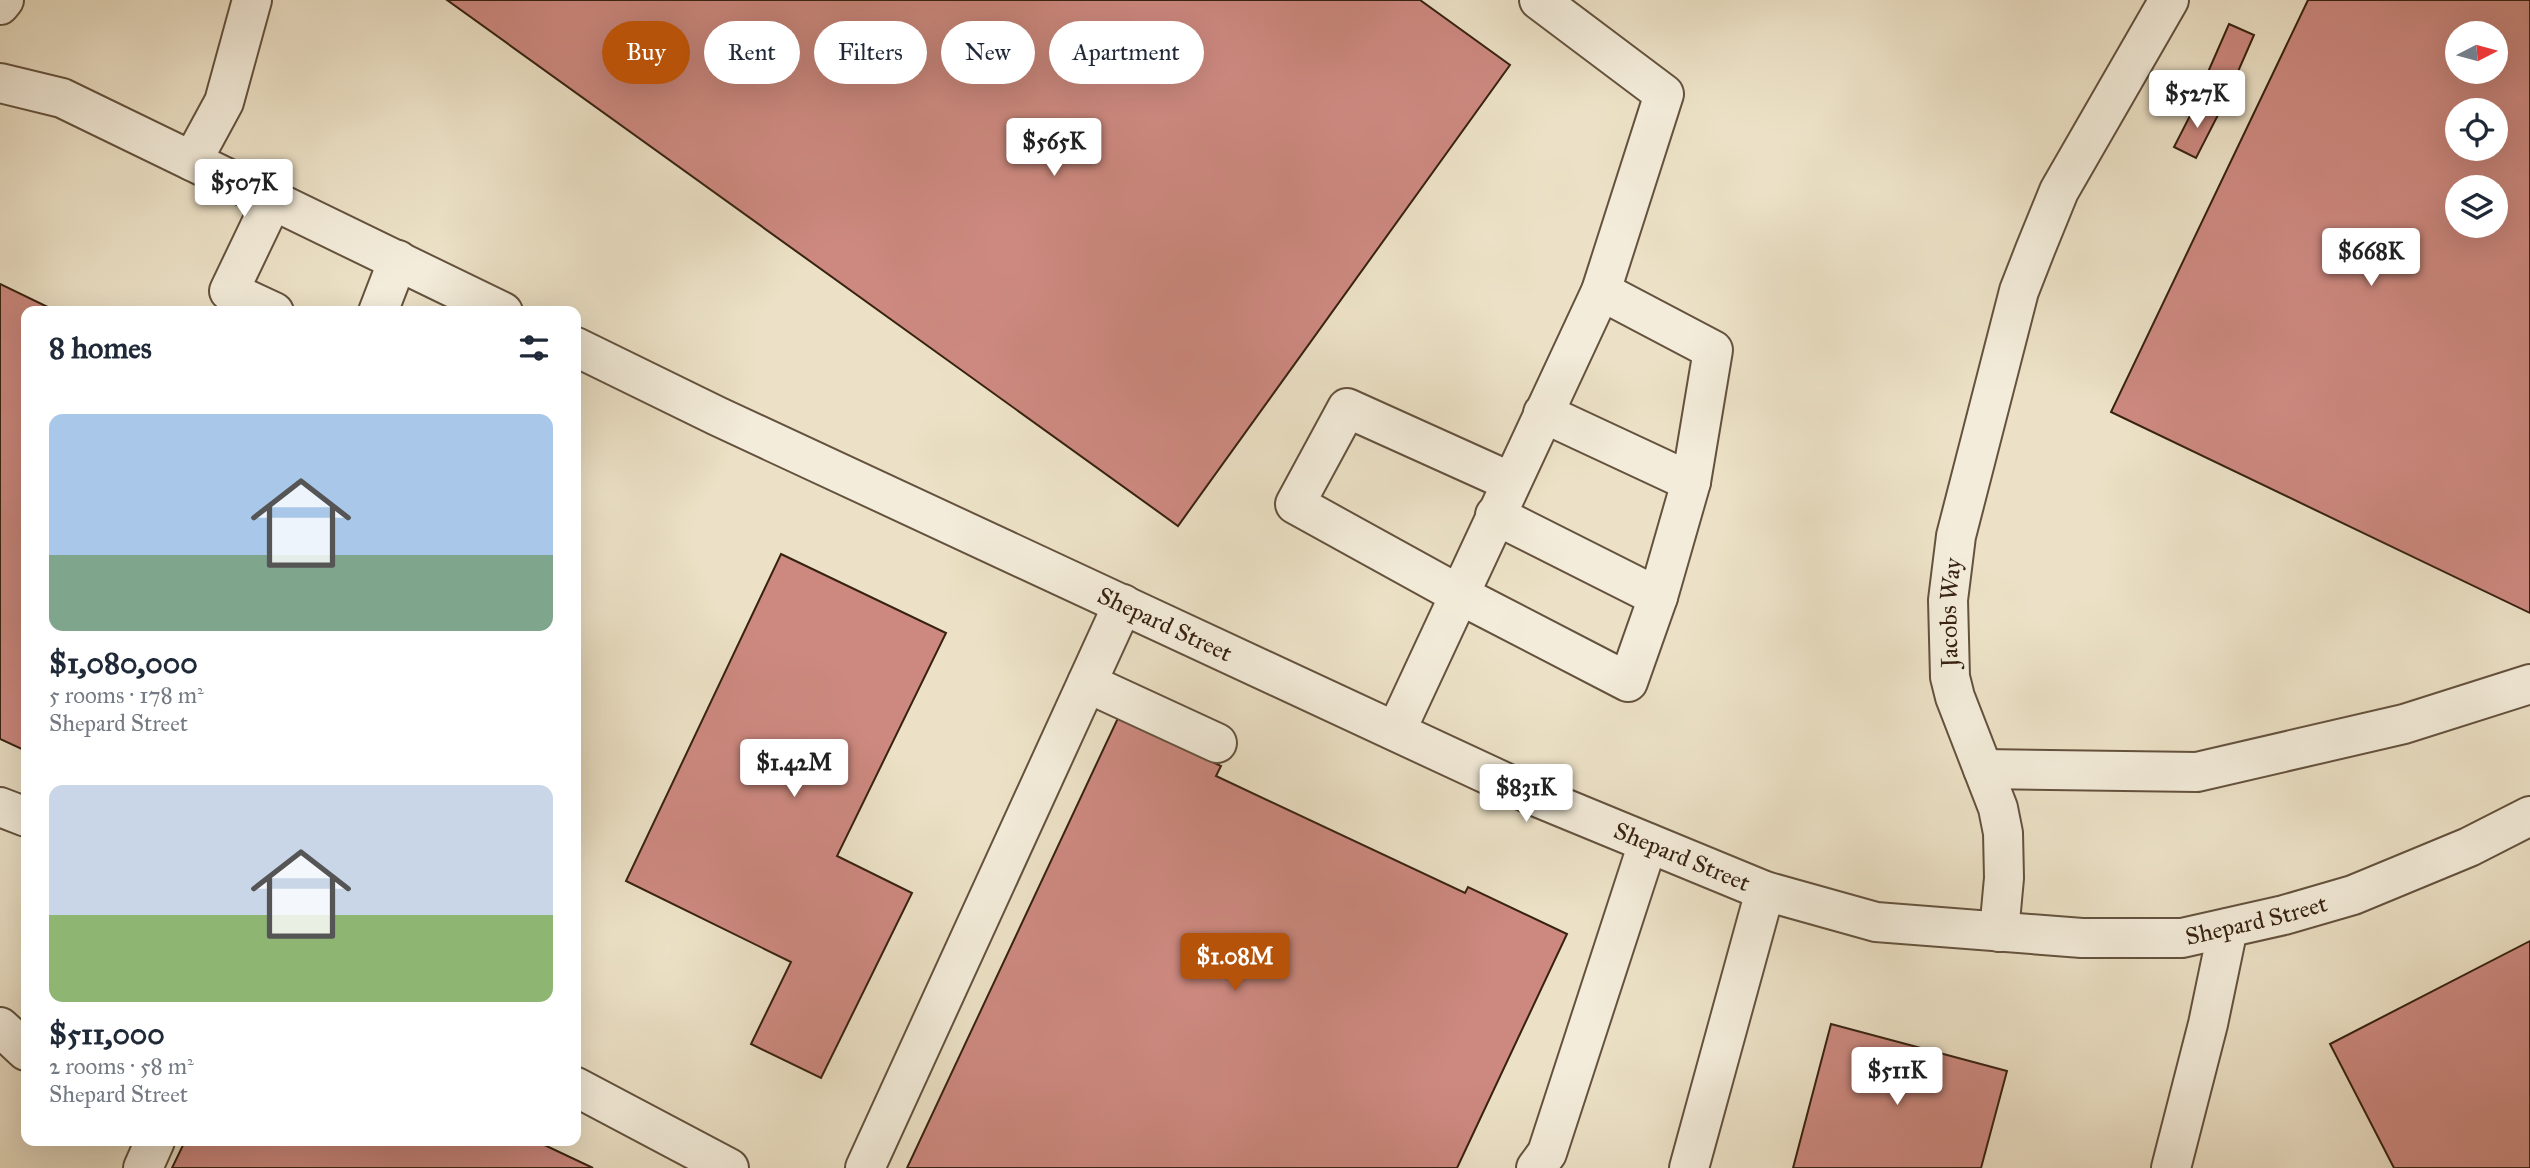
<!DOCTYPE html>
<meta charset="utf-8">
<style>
body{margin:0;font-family:"IM FELL Great Primer",serif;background:#f6f6f7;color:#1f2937;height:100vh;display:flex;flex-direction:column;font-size:26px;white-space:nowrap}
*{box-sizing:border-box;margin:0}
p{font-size:23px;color:#747a83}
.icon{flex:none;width:38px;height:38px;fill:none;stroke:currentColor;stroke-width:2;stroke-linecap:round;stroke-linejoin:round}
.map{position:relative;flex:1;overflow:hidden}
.sheet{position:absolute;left:21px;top:306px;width:560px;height:840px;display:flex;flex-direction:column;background:#fff;border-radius:14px;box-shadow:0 7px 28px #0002}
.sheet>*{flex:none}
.guide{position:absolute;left:602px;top:21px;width:665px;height:63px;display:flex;gap:14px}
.needle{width:46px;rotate:84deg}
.controls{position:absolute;left:2445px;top:21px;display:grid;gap:14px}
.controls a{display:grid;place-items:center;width:63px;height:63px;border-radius:50%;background:#fff;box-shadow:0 7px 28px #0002;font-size:35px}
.price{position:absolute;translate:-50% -60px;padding:0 16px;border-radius:7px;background:#fff;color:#222;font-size:23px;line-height:46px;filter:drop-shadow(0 2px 4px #0008)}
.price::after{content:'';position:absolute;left:50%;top:42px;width:21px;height:16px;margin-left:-10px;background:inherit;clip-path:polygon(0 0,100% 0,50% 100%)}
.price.current{background:#b45309;color:#fff}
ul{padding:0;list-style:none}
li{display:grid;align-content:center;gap:14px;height:371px;padding:0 28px}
li span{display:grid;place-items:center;height:217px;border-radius:14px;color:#555}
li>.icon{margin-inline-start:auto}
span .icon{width:126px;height:126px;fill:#fffc;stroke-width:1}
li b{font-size:30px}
h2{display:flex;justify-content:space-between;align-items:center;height:84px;padding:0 28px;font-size:30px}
.chip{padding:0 24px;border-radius:32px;background:#fff;box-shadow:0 7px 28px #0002;font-size:24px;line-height:63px}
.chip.current{background:#b45309;color:#fff}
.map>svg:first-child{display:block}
.building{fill:#cd8980;stroke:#372211;stroke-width:2;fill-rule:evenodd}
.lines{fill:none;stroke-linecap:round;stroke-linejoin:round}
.minor-casing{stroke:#64523e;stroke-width:42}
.minor{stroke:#f3ecda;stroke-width:38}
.labels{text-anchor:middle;stroke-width:5;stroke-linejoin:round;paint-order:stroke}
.street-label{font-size:24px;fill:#372211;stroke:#f3ecda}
</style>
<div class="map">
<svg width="2530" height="1168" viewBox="0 0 2530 1168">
<rect width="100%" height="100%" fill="#ece1c6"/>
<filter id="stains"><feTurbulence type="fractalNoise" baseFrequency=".00286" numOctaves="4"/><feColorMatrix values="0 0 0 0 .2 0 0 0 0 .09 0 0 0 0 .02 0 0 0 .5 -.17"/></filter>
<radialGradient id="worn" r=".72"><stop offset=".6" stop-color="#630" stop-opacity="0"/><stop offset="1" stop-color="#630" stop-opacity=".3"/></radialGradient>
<g class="building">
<polygon points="447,0 1420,0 1510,65 1178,526"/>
<path d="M2308 0H2530V613L2111 412ZM2457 33H2496V72H2457ZM2457 110H2496V149H2457ZM2457 187H2496V226H2457Z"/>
<polygon points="2229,24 2254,35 2233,83 2208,72"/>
<polygon points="2197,102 2219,113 2196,158 2174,147"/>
<polygon points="0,284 58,312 26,312 26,751 0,739"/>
<polygon points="781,554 946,633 837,856 912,893 821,1078 751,1044 791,962 626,881"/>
<polygon points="1118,718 1221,766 1216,776 1465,893 1468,887 1567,934 1457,1168 907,1168"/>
<polygon points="2530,941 2530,1168 2394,1168 2330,1044"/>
<polygon points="1831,1024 2007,1071 1981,1168 1793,1168"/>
<polygon points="185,1141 536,1141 593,1168 172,1168"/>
</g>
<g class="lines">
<g class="minor-casing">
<g id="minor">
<polyline points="0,5 4,0"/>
<polyline points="0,83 62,98 503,312"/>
<polyline points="192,161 224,102 252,0"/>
<polyline points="273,199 229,291 274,312"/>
<polyline points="1601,291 1713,350 1691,482"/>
<polyline points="378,312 398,260"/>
<path id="s1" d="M576 347 717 416 1532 795 1765 891 1876 922 2082 938H2182L2284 915 2353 895 2469 847 2530 816"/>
<polyline points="1543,413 1691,482 1658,597"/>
<polyline points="1495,515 1658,597 1628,682 1458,594 1295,504 1347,408 1511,482"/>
<polyline points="1087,683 1217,743"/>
<polyline points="1396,731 1601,291 1664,94 1539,0"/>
<polyline points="1983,769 2197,772 2404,724 2530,684"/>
<polyline points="0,807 26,817"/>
<path id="s2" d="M1999 932 2004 878 2003 833 1998 808 1955 697 1950 677 1948 600 1956 536 2019 291 2035 250 2059 191 2169 0"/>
<polyline points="0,1027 26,1051"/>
<polyline points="576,1087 729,1168"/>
<polyline points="143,1168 155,1141"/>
<polyline points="865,1168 1123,604"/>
<polyline points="1536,1168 1547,1153 1648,843"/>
<polyline points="1689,1168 1765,891"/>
<polyline points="2171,1168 2208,1024 2228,928"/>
</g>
</g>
<use href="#minor" class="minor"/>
</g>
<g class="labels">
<g class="street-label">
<text dy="8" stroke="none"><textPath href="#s2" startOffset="329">Jacobs Way</textPath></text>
<text dy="8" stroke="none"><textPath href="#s1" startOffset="651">Shepard Street</textPath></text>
<text dy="8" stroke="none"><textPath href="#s1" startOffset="1218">Shepard Street</textPath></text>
<text dy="8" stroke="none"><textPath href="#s1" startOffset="1806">Shepard Street</textPath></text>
</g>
</g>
<rect width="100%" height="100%" filter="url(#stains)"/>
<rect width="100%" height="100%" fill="url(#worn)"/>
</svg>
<div class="controls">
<a><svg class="needle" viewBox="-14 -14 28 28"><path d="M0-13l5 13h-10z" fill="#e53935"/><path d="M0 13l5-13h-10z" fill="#747a83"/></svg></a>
<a><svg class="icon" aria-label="locate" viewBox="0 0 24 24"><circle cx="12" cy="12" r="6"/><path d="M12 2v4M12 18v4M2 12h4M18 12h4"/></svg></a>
<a><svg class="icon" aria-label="layers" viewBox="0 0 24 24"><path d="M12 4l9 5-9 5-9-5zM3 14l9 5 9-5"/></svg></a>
</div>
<b class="price" style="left:2197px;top:130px">$527K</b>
<b class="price" style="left:1054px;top:178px">$565K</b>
<b class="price" style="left:244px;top:219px">$507K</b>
<b class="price" style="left:2371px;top:288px">$668K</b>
<b class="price" style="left:794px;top:799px">$1.42M</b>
<b class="price" style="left:1526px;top:824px">$831K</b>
<b class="price current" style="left:1235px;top:993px">$1.08M</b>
<b class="price" style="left:1897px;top:1107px">$511K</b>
<div class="guide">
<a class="chip current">Buy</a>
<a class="chip">Rent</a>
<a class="chip">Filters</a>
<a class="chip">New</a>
<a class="chip">Apartment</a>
</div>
<section class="sheet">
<h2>8 homes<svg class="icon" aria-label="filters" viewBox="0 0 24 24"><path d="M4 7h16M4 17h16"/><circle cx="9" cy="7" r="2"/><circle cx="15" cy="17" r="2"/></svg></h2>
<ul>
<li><span style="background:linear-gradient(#a9c7e8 65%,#7fa58c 0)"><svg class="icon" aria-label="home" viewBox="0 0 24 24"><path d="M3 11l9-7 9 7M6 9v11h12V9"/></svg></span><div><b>$1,080,000</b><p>5 rooms · 178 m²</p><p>Shepard Street</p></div></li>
<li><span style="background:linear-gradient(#c9d6e8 60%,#8fb573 0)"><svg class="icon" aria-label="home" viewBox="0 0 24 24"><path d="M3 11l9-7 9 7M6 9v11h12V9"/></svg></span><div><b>$511,000</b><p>2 rooms · 58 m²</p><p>Shepard Street</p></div></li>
</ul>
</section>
</div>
